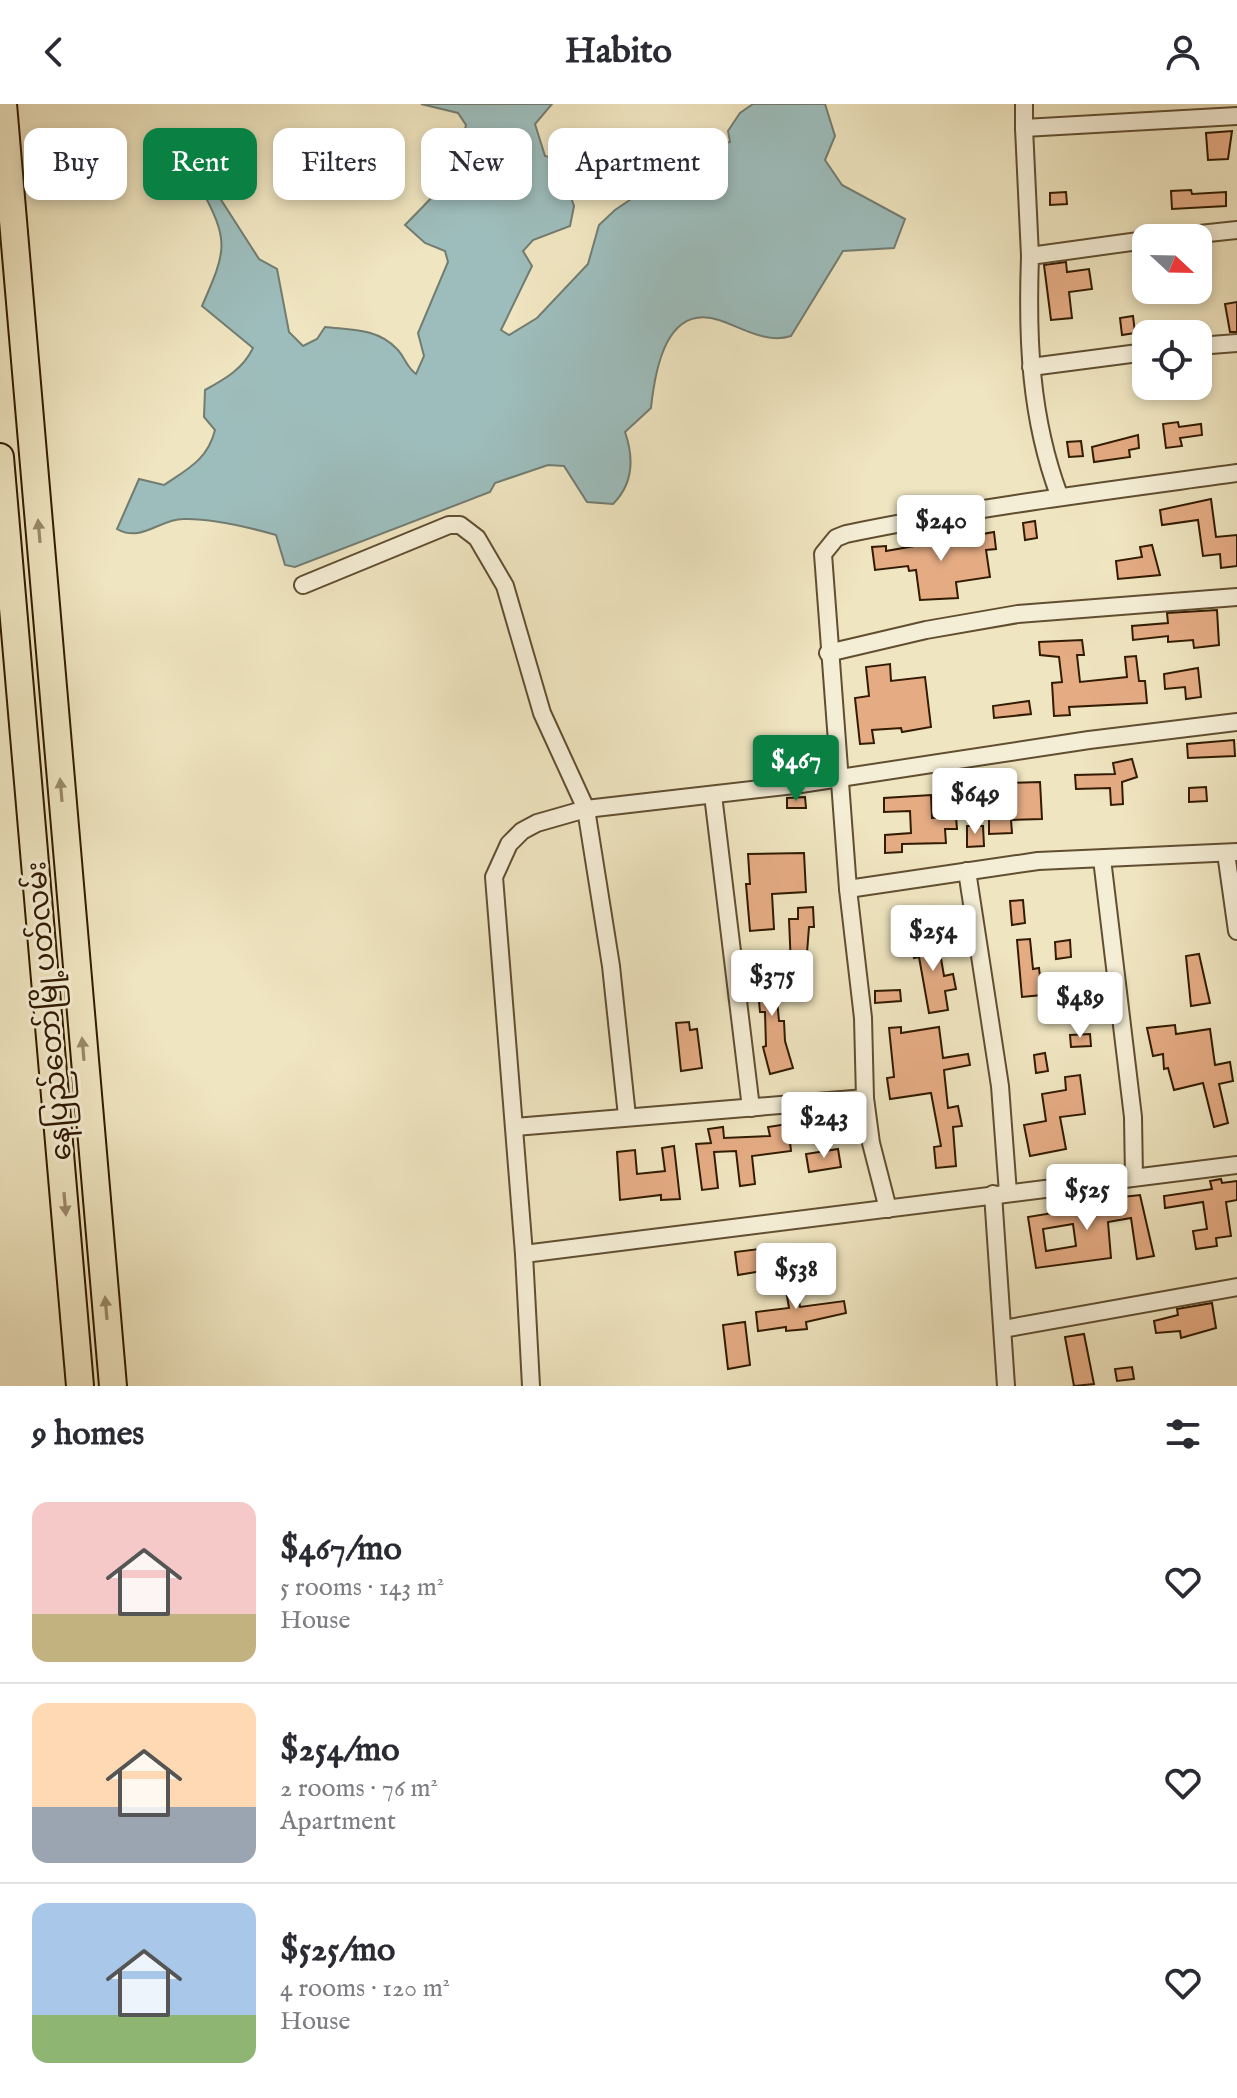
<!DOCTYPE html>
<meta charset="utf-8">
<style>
body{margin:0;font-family:"IM FELL English","Noto Sans Myanmar",serif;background:#f2f2f3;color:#2b2b33;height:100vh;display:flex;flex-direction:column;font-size:30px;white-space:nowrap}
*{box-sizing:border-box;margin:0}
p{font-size:26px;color:#7c7c81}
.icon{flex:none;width:44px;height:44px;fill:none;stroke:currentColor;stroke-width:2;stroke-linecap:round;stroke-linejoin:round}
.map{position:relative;height:1282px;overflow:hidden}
.sheet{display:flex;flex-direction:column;background:#fff;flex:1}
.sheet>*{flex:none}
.guide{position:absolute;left:24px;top:24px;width:800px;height:72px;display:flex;gap:16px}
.needle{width:52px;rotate:112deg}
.buttons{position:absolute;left:1132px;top:120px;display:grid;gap:16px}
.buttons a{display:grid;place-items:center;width:80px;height:80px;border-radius:16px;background:#fff;box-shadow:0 4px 12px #0003;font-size:40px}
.price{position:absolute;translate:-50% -68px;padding:0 18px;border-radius:8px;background:#fff;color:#222;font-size:26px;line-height:52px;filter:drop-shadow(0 2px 4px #0008)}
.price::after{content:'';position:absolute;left:50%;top:48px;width:24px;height:18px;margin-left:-12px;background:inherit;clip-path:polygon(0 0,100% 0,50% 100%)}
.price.current{background:#0b8043;color:#fff}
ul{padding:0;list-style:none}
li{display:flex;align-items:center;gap:24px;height:200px;padding:0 32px}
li+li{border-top:2px solid #e1e1e2}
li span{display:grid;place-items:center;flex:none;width:224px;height:160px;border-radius:16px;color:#555}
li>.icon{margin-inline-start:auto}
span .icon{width:96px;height:96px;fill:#fffc;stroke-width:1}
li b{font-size:34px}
h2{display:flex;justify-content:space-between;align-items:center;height:96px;padding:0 32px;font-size:34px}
.pill{padding:0 28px;border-radius:16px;background:#fff;box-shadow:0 4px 12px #0003;font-size:28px;line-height:72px}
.pill.current{background:#0b8043;color:#fff}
header{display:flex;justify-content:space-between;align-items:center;height:104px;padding:0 32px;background:#fff;font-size:36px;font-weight:700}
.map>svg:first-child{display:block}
.water{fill:#9dbdbc;stroke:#727c71;stroke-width:2}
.building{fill:#e5ac84;stroke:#321b01;stroke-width:2;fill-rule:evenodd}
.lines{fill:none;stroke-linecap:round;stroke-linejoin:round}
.street-casing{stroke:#614e31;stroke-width:20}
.primary-casing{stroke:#321b01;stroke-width:30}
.street{stroke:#f5eed6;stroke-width:16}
.primary{stroke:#efe5c0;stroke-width:26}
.oneway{fill:#9a8a6a}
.labels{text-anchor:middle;stroke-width:6;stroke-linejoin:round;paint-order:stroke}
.street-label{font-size:28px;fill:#321b01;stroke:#f5eed6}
</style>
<header><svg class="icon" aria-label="back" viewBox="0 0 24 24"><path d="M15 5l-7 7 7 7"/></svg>Habito<svg class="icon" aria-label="person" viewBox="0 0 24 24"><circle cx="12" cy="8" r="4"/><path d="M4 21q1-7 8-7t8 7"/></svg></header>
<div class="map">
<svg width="1237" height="1282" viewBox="0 0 1237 1282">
<rect width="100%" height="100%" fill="#efe5c0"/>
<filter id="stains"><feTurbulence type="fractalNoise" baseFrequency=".0025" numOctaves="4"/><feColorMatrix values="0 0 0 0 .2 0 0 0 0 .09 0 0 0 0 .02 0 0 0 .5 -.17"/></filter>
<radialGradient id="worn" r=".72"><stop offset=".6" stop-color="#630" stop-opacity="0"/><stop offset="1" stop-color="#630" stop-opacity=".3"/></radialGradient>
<path class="water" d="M421 0H552L535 20 545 52 558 55 574 102 570 122 533 136 523 147 532 162 501 226 509 231 537 214 588 160 599 121 615 106 649 83 688 48 730 38 728 27 740 9 753 0H825L835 32 825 56 842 81 905 115 894 144 843 147 791 232C766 240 743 224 719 216 666 199 655 266 651 304L625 328C634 354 633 380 613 400L587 398 564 362 548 361 495 379 490 388 295 463 285 461 276 431C248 423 213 414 183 415 160 415 141 439 117 425L139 375 164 381C188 365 208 355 215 326L204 313 205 286C225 275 243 265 253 244L202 202C227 145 230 137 199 81L209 77 259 155 277 165 289 228 303 242 317 235 325 223C351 226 377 224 397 245 405 253 406 263 416 270L424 252 418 229 448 158 445 147 425 139 405 121 441 84 456 62 466 21 458 9Z"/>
<g class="building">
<polygon points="1232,27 1228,55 1208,56 1206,29"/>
<polygon points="1191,86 1192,90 1226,88 1226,102 1172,105 1171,87"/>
<polygon points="1066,88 1067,100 1050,101 1050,89"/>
<polygon points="1066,158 1067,168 1089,165 1092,185 1069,188 1072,214 1051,216 1044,161"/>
<polygon points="1237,198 1237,228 1230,228 1225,200"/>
<polygon points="1133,212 1135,229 1122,231 1120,214"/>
<polygon points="1178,318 1179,323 1201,320 1202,331 1180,334 1182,342 1166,344 1163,320"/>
<polygon points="1138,331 1139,344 1129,346 1130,353 1094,358 1092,343"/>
<polygon points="1081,337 1083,352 1069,353 1067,338"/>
<polygon points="1211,395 1216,433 1237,431 1237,462 1221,464 1220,450 1203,452 1198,416 1162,421 1160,406"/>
<polygon points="1035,417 1037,434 1025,436 1023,419"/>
<polygon points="994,428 996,445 986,446 990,473 956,478 958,494 920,496 916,466 909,467 908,462 875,466 872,443 886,442 886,447"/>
<polygon points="1152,441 1160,471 1118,475 1116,457 1142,453 1140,443"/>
<polygon points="1217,506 1219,541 1194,544 1193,536 1168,538 1168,532 1133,536 1132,522 1168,519 1167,509"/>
<polygon points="1082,536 1084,551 1077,551 1080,578 1127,573 1125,553 1136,552 1139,577 1145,577 1147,599 1069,603 1070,611 1054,612 1052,579 1062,578 1059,553 1040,551 1039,538"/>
<polygon points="890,560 891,577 925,573 931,623 902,628 901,624 872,626 874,639 860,640 855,594 869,592 866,563"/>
<polygon points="1198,564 1201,593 1186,595 1185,583 1165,585 1164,570"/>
<polygon points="1029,597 1031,610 994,614 993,602"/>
<polygon points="1234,636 1235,652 1188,654 1187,640"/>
<polygon points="1132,655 1137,673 1122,678 1123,700 1111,701 1110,684 1076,685 1075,671 1115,670 1113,659"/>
<polygon points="1010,673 1011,679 1040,678 1042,715 1011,716 1012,729 989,730 989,712 998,711 997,674"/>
<polygon points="1206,683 1207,697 1189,698 1189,684"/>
<polygon points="931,691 932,714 956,713 957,725 945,725 946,739 902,740 902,748 885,749 885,731 911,729 910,707 884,708 884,694"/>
<polygon points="805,693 806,704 787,704 787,694"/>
<polygon points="967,722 983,722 984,742 967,743"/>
<polygon points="804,749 806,788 772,790 774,825 750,827 746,780 750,780 748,750"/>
<polygon points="1023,796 1025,819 1012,821 1010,797"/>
<polygon points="813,803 814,823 809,823 806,862 791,863 789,815 798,815 798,804"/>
<polygon points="937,831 944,872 953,870 956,885 945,887 948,906 929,909 919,853 914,854 911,837"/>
<polygon points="1030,835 1033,865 1039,864 1042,891 1022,893 1017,836"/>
<polygon points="1070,836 1071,853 1056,855 1055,838"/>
<polygon points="1199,850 1210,899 1191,902 1186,852"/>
<polygon points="782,865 783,885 776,885 779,917 784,917 785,937 793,964 770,970 763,943 766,942 765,908 760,908 758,886 749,887 749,866"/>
<polygon points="900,886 901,897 875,899 875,887"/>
<polygon points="689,918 690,926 697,925 702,964 681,967 676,919"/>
<polygon points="1175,921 1176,930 1210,925 1215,961 1230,958 1233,977 1219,980 1228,1019 1214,1023 1203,979 1174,986 1168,964 1164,965 1163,950 1153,952 1147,924"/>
<polygon points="901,923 901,929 939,923 943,954 968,950 970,961 944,966 948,1004 958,1002 962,1022 953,1023 956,1062 936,1064 934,1043 941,1042 931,989 890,995 887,974 894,973 889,924"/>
<polygon points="1090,930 1091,942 1071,943 1070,931"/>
<polygon points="1045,949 1048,967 1036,969 1034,951"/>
<polygon points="1080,971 1085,1010 1060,1013 1066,1045 1030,1052 1024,1021 1046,1017 1042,990 1066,986 1065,973"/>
<polygon points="788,1020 791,1047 752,1052 755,1080 740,1082 736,1047 714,1048 718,1084 702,1086 696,1040 711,1039 708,1025 723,1023 724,1034 770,1032 768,1023"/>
<polygon points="674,1042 680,1095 661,1096 661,1091 620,1096 617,1048 635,1046 637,1070 665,1067 662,1044"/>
<polygon points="838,1045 841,1063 809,1068 806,1050"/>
<polygon points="1221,1075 1222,1079 1237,1077 1237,1096 1226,1098 1231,1132 1216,1134 1217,1142 1196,1145 1193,1127 1207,1125 1203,1098 1165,1104 1164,1092 1212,1085 1210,1077"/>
<path d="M1140 1091 1154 1152 1137 1155 1131 1114 1108 1118 1111 1154 1036 1164 1028 1113 1071 1106 1070 1100 1085 1097ZM1073 1120 1076 1142 1046 1147 1043 1125Z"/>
<polygon points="759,1145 762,1167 738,1171 735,1148"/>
<polygon points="794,1166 800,1203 844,1197 846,1209 806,1218 807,1225 786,1227 786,1223 758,1227 756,1208 789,1204 783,1168"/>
<polygon points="1212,1199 1216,1224 1181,1234 1180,1227 1156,1229 1154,1217 1178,1211 1177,1205"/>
<polygon points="745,1218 750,1261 728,1265 723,1221"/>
<polygon points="1084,1230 1094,1280 1074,1282 1065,1233"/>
<polygon points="1132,1263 1134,1275 1117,1277 1115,1265"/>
</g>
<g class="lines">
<g class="street-casing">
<g id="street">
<polyline points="1024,0 1024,24 1237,12"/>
<polyline points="1024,24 1030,152"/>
<polyline points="1162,134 1237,126"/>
<polyline points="1198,242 1237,239"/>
<polyline points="1031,263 1146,248"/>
<path d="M1059 391C1030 313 1027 234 1030 152L1146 136"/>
<polyline points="303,481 449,421 460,421 477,434 505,482 542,609 586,705 611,862 627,1012"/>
<polyline points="828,549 926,526 1018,510 1237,493"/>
<polyline points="713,691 751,1004"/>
<polyline points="1226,749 1237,827"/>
<polyline points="1102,755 1133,1013 1134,1073"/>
<polyline points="967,767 1000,982 1008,1089"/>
<polyline points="848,785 1038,757 1237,748"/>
<polyline points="515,1023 865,994"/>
<polyline points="993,1090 1006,1282"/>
<path d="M888 1105 871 1039 865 994 863 914 848 785 823 450 836 434 846 430C976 403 1106 387 1237 369"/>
<polyline points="524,1150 494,773 509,740 522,727 537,719 586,705 794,681 1089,636 1237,618"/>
<polyline points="1003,1225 1237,1183"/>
<polyline points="531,1282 524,1150 1237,1061"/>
</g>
</g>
<g class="primary-casing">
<g id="primary">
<polyline points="3,0 113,1282"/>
<polyline points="0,353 80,1282"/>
</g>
</g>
<use href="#street" class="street"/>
<use href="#primary" class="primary"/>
</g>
<defs><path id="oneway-solid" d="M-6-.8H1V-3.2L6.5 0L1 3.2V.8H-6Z" transform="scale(2)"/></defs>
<g class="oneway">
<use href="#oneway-solid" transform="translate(39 427) rotate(-95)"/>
<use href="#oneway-solid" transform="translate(61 686) rotate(-95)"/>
<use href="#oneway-solid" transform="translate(83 945) rotate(-95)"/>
<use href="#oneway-solid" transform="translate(65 1100) rotate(85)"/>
<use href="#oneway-solid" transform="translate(106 1204) rotate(-95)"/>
</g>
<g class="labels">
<g class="street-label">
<text transform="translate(48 907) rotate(-95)" y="10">နေပြည်တော်မြို့ပတ်လမ်း</text>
</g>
</g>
<rect width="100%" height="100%" filter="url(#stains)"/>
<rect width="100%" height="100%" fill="url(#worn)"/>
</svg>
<div class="buttons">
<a><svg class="needle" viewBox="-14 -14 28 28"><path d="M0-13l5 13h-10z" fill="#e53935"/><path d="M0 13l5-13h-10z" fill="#7c7c81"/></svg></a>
<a><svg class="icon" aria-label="locate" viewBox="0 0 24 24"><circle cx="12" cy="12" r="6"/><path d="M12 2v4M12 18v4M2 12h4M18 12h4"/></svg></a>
</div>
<b class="price" style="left:941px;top:459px">$240</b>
<b class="price current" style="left:796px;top:699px">$467</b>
<b class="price" style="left:975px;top:732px">$649</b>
<b class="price" style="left:933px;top:869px">$254</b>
<b class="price" style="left:772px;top:914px">$375</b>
<b class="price" style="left:1080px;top:936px">$489</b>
<b class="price" style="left:824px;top:1056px">$243</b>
<b class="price" style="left:1087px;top:1128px">$525</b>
<b class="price" style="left:796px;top:1207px">$538</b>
<div class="guide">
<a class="pill">Buy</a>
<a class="pill current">Rent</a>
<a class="pill">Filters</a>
<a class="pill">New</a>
<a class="pill">Apartment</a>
</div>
</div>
<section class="sheet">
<h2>9 homes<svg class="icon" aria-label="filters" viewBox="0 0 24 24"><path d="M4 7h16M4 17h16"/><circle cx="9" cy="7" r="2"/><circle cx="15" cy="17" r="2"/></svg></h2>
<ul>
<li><span style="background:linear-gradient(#f6c9c9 70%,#c2b280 0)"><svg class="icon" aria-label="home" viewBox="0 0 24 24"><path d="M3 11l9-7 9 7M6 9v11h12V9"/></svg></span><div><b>$467/mo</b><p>5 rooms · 143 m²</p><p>House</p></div><svg class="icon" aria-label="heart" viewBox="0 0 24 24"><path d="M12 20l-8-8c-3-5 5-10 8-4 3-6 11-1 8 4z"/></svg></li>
<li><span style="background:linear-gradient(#ffd9b3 65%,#9aa5b1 0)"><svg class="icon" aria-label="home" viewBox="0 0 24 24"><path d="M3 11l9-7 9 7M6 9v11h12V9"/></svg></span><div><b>$254/mo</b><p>2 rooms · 76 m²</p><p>Apartment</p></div><svg class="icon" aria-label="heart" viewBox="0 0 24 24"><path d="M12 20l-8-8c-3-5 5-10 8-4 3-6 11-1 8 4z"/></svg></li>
<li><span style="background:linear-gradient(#a9c7e8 70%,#8fb573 0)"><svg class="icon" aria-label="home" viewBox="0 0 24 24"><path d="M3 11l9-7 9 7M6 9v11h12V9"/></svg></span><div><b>$525/mo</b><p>4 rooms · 120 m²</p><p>House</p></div><svg class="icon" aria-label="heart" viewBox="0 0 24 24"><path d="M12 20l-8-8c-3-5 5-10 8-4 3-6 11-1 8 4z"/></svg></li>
</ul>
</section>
